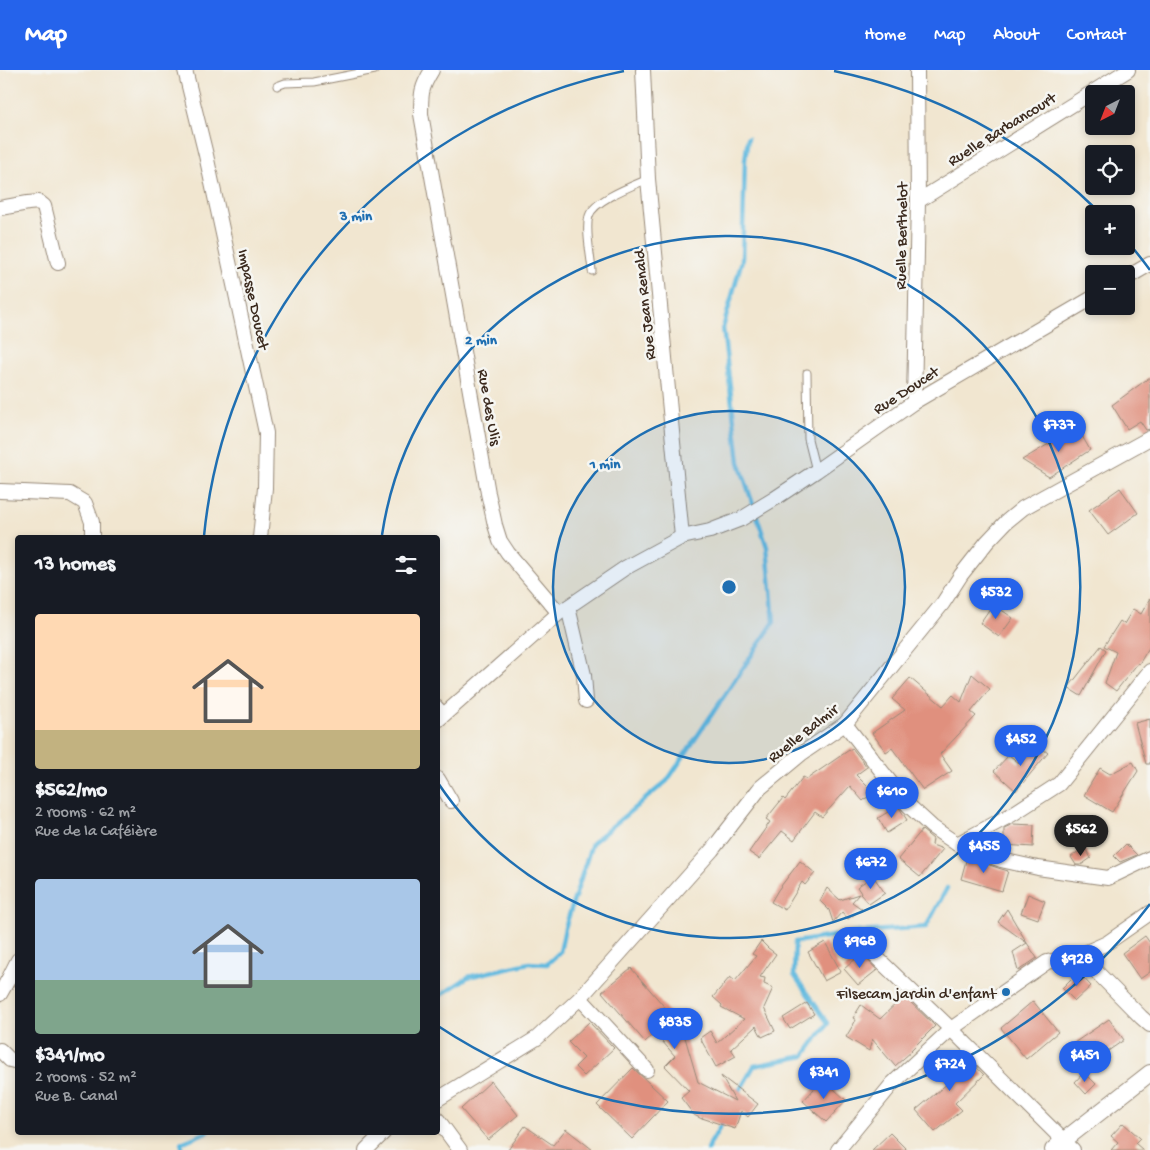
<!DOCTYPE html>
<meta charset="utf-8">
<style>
body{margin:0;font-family:"Gochi Hand",sans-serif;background:#242831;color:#f1f3f6;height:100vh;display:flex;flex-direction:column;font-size:19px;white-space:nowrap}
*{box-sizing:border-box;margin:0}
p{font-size:16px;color:#9ea1a6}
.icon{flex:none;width:28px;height:28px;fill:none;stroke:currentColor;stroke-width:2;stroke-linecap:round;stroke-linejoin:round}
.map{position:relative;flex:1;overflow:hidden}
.drawer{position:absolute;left:15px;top:465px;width:425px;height:600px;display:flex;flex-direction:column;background:#171b24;border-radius:5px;box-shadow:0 2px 8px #0003}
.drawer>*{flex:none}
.needle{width:32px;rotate:222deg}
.tools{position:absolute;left:1085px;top:15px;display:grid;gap:10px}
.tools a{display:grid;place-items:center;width:50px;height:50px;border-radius:5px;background:#171b24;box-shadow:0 2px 8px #0003;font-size:25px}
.price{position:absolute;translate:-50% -42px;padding:0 11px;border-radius:18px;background:#2563eb;color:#fff;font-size:16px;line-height:32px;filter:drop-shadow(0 1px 2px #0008)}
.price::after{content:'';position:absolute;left:50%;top:30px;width:15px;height:11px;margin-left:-8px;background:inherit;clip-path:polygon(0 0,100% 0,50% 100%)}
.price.active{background:#222;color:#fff}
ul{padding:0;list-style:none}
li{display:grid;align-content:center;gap:10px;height:265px;padding:0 20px}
li span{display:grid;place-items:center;height:155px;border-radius:5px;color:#555}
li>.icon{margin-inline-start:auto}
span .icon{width:90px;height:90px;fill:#fffc;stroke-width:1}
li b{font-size:21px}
h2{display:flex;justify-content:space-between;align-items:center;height:60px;padding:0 20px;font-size:21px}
header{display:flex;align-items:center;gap:30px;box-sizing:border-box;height:70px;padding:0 25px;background:#2563eb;color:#fff}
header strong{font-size:24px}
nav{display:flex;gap:28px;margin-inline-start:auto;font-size:18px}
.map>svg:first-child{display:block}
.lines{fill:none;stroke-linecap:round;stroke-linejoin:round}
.stream{stroke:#62badf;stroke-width:4.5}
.building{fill:#e0907e}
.service-casing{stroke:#968877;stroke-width:9}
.minor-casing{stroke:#968877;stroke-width:16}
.tertiary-casing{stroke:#968877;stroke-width:18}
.service{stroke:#fff;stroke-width:7}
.minor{stroke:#fff;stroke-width:14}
.tertiary{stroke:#fff;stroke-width:16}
.ring{fill:none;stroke:#1f6fb2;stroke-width:2.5}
.poi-dot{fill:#1f6fb2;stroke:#f6f6f2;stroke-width:2}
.labels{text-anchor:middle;stroke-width:5;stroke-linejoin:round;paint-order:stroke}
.street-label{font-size:16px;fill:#3b2a1e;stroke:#f6f6f2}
.poi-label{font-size:16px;fill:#3b2a1e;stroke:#f6f6f2;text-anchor:end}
.centre{fill:#1f6fb2;stroke:#f6f6f2;stroke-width:2.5}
.ring-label{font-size:15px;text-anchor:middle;font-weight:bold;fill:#1f6fb2;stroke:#f6f6f2;stroke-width:5;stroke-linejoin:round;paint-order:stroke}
</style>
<header>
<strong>Map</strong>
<nav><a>Home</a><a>Map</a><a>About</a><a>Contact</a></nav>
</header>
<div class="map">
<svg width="1150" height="1080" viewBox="0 0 1150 1080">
<rect width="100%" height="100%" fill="#f6f6f2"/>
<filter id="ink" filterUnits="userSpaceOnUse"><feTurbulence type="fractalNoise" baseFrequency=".02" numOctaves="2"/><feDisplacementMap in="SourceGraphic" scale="10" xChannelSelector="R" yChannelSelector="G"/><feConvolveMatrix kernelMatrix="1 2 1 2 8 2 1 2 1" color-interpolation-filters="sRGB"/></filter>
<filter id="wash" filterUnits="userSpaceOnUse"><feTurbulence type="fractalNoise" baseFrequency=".0096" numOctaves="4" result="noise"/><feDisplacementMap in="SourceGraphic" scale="20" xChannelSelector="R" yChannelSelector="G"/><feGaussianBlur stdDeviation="1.12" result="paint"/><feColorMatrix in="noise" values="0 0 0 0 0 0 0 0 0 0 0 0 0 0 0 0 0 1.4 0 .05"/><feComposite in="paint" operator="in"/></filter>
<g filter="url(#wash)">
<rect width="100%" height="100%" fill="#f1e6d0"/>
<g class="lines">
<g class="stream">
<polyline points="438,927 468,907 529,893 547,894 560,882 565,858 592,773 667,711 774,552 767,477 739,392 723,258 742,190 745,90 748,68"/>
<polyline points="737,1025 754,996 804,986 828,953 794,905 795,872 859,862 926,857 947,818"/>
<polyline points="183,1080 181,1073 207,1062"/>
<polyline points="708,1080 710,1074 724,1050"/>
</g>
</g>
<g id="blocks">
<g class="building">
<polygon points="1150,307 1150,359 1146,360 1140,351 1127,359 1112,335"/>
<polygon points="1077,357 1090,380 1049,407 1022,390"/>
<polygon points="1120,418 1138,443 1108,465 1089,440"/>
<polygon points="1150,528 1150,576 1139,594 1138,593 1116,621 1105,613 1116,582 1104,576 1120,551 1124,554 1133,539 1141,544"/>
<polygon points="993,534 1013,548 999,567 980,553"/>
<polygon points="1101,576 1106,580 1081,626 1068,618"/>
<polygon points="972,604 990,619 971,642 976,646 940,684 952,701 923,720 892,678 886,682 872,663 905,640 892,629 910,608 943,636 953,625 961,632"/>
<polygon points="1150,649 1150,694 1146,694 1135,653"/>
<polygon points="1035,673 1048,683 1016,721 994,701 1009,685 1019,693"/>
<polygon points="852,678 867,697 856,705 873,722 863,731 850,716 822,747 815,742 794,770 782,761 759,789 749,782 770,752 766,749 783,728 785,730 803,707 807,709"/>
<polygon points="1133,692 1138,701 1112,742 1084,725 1100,698 1110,704"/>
<polygon points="898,736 907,750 887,763 878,748"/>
<polygon points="1013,754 1034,755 1033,777 1004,775 1004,758"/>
<polygon points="922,760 933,769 932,775 943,779 920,807 898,789"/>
<polygon points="1126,774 1137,785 1120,792 1114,786"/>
<polygon points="1084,777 1091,788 1081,795 1076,795 1071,787"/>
<polygon points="967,787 998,798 1008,801 1002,821 961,809"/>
<polygon points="800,791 815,803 805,815 802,812 785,840 771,832 778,820"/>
<polygon points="873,806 885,823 869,834 860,824 861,823 857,817"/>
<polygon points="827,818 840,830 859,824 852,832 862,839 848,849 842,842 833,852 829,840 820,831"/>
<polygon points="1028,824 1045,831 1038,849 1021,843"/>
<polygon points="1007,839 1027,873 998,852"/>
<polygon points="1145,866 1150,873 1150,902 1140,909 1122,883"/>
<polygon points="761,871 768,878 776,884 760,907 765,908 764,914 773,918 764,938 775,961 762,967 756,956 731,979 736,986 716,997 700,968 710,961 717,973 744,949 721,937 722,935 713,927 730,907 735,911 756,886 752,884"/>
<polygon points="825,872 841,902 824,911 808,882"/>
<polygon points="1027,873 1037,888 1018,901 1013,882"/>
<polygon points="866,880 866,888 877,900 858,915 844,899"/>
<polygon points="631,898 682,957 698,1012 735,1031 721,1006 758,1034 748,1047 741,1041 735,1059 702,1048 702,1049 694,1045 681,1028 689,1021 665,996 675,986 655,963 645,972 602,922"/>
<polygon points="1078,902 1091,916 1075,931 1062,918"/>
<polygon points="904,926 935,956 911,980 912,981 895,996 872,969 869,981 846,967 856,950 853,948 861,935 880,949"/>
<polygon points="1033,931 1058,962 1026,989 1001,958"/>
<polygon points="807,933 814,944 790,959 783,948"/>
<polygon points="1109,949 1124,970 1089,994 1074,973"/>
<polygon points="589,952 614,978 584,1006 575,997 584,988 568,972"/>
<polygon points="962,982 984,1005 955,1033 962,1040 935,1062 916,1040 948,1013 939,1004"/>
<polygon points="633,998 668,1031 632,1069 597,1035"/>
<polygon points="1084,1002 1096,1014 1086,1024 1075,1012"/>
<polygon points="823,1009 846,1030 826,1052 803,1031"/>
<polygon points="491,1011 518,1045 488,1070 461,1039"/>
<polygon points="1123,1053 1140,1068 1135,1073 1143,1080 1111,1080 1118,1072 1111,1066"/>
<polygon points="525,1056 553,1075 566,1059 593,1080 508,1080"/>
<polygon points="890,1063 907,1080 872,1080"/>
</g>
</g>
</g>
<g filter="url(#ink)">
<use href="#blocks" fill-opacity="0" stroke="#968877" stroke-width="1"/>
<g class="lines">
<g class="service-casing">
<g id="service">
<polyline points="277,16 285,13 314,12 375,0"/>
<path d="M592 201C591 187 585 160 589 146 594 130 632 116 648 109"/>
<polyline points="807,303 808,369 816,401"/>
<polyline points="438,634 446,643"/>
</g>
</g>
<g class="minor-casing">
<g id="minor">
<polyline points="185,0 206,85 266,363 265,418 260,468"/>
<path d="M432 0C421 18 421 23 421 44L488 423 495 455 500 471 508 483 559 543"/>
<polyline points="643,0 648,109 682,467"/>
<polyline points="918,131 1128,0"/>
<polyline points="0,138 28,133 39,132 44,136 58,193"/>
<polyline points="1126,208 1150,194"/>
<polyline points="914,332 918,131 917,0"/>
<polyline points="0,421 70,424 85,433 92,452 92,468"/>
<polyline points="568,537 584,605 586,631"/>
<polyline points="438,650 559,543 625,498 682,467 710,461 741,449 774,429 816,401 914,332 1094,227"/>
<polyline points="845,654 908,735 932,757 957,774 1001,790 1038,798 1108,808 1150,788"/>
<polyline points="438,709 451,731"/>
<polyline points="957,774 1011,745 1059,714 1150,601"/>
<polyline points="874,885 951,959 1073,1080"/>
<polyline points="1080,885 1141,947 1150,955"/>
<polyline points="0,924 9,908 18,890"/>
<polyline points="580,928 647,1000"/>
<polyline points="0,980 10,990 18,992"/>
<polyline points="438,1029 537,968 580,928 712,780 760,718 801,684 845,654 943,533 961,505 987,472 1006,452 1023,438 1150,368"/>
<polyline points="438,1050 460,1080"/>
<polyline points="366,1080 384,1062"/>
<polyline points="838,1080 893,1013 951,959 1047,892 1080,885 1107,873 1150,843"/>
</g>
</g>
<g class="tertiary-casing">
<polyline id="tertiary" points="1053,1080 1063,1071 1150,1003"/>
</g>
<use href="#service" class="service"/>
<use href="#minor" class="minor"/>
<use href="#tertiary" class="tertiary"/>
</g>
</g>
<circle cx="729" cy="517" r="176" fill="#1f6fb2" fill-opacity=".12"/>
<g class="ring">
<circle cx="729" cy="517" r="176"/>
<path d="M382 465A351 351 0 1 1 438 713"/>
<path d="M1150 834A527 527 0 0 1 438 956M204 466A527 527 0 0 1 624 1M834 1A527 527 0 0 1 1098 141M1127 171A527 527 0 0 1 1150 200"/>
</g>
<circle class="poi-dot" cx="1006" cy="922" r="5"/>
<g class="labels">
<g class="street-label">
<text transform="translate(1001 58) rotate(-32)" y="6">Ruelle Barbancourt</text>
<text transform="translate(900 166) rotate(-89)" y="6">Ruelle Berthelot</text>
<text transform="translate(255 229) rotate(78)" y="6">Impasse Doucet</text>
<text transform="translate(643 235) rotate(-96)" y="6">Rue Jean Renald</text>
<text transform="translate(905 319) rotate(-33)" y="6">Rue Doucet</text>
<text transform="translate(491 337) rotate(80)" y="6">Rue des Ulis</text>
<text transform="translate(802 662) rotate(-38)" y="6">Ruelle Balmir</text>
</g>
<g class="poi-label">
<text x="996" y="928">Filsecam jardin d'enfant</text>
</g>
</g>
<circle cx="729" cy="517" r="8" class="centre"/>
<g class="ring-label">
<text x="356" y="150">3 min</text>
<text x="481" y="274">2 min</text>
<text x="605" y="398">1 min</text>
</g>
</svg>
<div class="tools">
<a><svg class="needle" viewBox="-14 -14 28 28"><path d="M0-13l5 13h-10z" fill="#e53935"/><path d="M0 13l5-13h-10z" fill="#9ea1a6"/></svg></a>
<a><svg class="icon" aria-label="locate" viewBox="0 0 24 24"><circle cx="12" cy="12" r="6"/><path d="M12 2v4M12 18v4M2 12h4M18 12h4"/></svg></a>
<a>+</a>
<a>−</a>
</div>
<b class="price" style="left:1059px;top:383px">$737</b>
<b class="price" style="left:996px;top:550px">$532</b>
<b class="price" style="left:1021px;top:697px">$452</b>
<b class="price" style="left:892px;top:749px">$610</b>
<b class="price active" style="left:1081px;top:787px">$562</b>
<b class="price" style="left:984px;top:804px">$455</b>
<b class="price" style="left:871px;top:820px">$672</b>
<b class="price" style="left:860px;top:899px">$968</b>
<b class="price" style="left:1077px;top:917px">$928</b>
<b class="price" style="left:675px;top:980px">$835</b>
<b class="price" style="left:1085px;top:1013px">$451</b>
<b class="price" style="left:950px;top:1022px">$724</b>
<b class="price" style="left:824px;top:1030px">$341</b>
<section class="drawer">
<h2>13 homes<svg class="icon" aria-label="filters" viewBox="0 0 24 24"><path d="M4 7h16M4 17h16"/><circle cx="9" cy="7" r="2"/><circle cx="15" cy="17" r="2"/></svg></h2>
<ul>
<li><span style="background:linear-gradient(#ffd9b3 75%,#c2b280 0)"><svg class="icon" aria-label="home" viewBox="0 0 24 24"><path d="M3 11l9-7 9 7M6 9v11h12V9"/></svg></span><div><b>$562/mo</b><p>2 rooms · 62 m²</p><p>Rue de la Caféière</p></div></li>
<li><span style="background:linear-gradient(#a9c7e8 65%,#7fa58c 0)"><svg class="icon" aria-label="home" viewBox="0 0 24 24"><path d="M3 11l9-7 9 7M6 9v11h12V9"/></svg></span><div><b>$341/mo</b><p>2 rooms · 52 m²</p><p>Rue B. Canal</p></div></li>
</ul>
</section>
</div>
